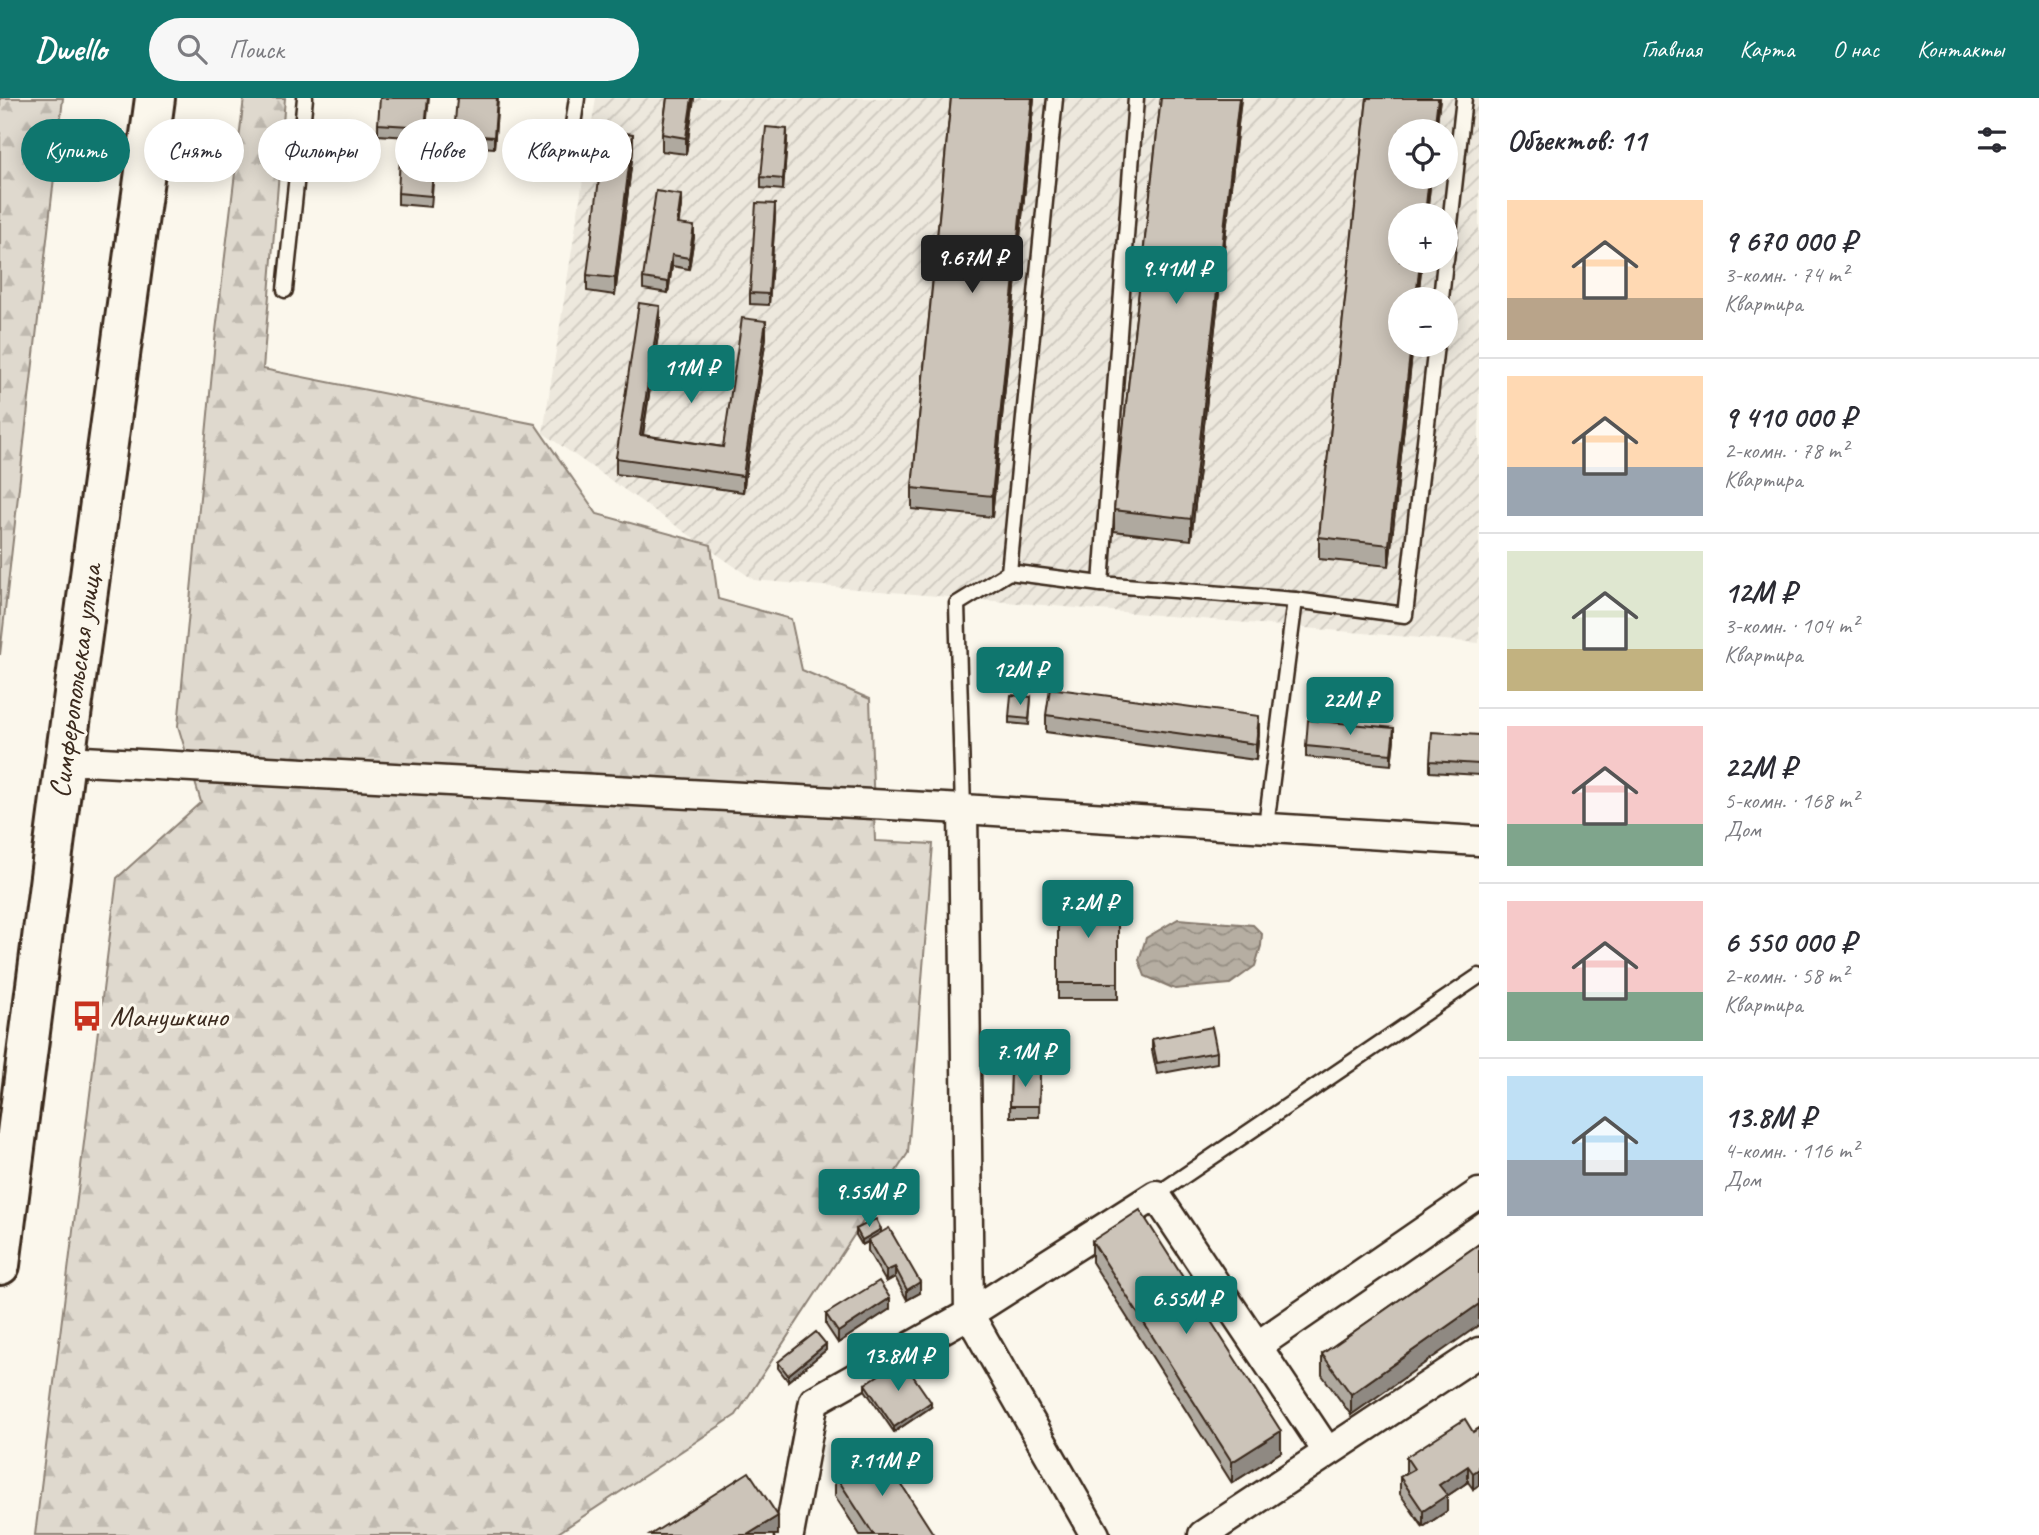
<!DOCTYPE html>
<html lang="ru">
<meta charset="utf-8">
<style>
body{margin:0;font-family:Caveat,sans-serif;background:#f7f7f7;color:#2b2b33;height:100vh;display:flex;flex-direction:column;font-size:26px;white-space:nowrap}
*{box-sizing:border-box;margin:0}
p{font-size:23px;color:#7c7c81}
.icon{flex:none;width:38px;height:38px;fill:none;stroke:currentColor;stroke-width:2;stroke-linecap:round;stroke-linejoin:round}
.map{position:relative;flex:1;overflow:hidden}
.drawer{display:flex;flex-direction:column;background:#fff;width:560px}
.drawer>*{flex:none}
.guide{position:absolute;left:21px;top:21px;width:665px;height:63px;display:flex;gap:14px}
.buttons{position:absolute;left:1388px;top:21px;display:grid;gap:14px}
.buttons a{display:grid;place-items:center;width:70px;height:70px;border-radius:50%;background:#fff;box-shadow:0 4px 18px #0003;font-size:35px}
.price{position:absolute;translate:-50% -60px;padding:0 16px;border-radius:7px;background:#0f766e;color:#fff;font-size:23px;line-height:46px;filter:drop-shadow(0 2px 4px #0008)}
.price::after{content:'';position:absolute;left:50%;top:42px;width:21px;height:16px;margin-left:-10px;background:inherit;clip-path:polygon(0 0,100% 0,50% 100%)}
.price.on{background:#222;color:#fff}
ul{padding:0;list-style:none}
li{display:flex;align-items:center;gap:21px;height:175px;padding:0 28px}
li+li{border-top:2px solid #e1e1e2}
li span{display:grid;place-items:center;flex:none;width:196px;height:140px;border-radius:0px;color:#555}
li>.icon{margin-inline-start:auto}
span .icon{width:84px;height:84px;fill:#fffc;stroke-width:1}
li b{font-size:30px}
h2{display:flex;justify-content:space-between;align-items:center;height:84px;padding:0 28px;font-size:30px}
.pill{padding:0 24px;border-radius:32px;background:#fff;box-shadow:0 4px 18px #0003;font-size:24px;line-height:63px}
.pill.on{background:#0f766e;color:#fff}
header{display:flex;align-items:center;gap:42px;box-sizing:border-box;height:98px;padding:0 35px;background:#0f766e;color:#fff}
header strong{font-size:33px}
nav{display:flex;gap:38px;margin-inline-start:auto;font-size:24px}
.search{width:490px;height:63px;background:#f7f7f7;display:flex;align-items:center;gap:18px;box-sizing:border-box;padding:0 24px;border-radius:38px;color:#7c7c81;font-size:26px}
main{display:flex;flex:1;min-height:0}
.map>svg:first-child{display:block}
.industrial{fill:url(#industrial-furrows);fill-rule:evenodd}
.forest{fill:url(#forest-firs);stroke:#8d8276;stroke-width:2}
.water{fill:url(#water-waves);stroke:#85796d;stroke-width:2}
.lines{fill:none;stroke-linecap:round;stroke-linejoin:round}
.lane-casing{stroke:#3b2a1e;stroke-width:19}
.street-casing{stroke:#3b2a1e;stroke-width:33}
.primary-casing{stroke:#3b2a1e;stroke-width:44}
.lane{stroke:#fbf7ec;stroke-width:14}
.street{stroke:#fbf7ec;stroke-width:28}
.primary{stroke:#fbf7ec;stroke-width:38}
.wall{fill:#afa99f;stroke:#3b2a1e;stroke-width:2}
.shaded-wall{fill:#8f8982;stroke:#3b2a1e;stroke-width:2}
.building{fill:#ccc4b9;stroke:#3b2a1e;stroke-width:2}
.labels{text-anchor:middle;stroke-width:6;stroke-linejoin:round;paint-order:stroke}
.street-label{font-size:30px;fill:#3b2a1e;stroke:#fbf7ec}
.poi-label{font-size:30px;fill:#3b2a1e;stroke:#fbf7ec;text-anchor:start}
</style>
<header>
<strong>Dwello</strong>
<div class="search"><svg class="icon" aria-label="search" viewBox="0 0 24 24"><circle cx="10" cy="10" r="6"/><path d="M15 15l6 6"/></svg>Поиск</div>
<nav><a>Главная</a><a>Карта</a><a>О нас</a><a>Контакты</a></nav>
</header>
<main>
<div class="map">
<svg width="1479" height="1437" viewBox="0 0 1479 1437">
<defs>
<pattern id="industrial-furrows" width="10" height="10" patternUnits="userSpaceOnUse" patternTransform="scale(1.75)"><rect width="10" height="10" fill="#ede8dd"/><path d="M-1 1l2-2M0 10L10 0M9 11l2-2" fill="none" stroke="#ccc7bd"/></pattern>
<pattern id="forest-firs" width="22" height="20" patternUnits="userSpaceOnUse" patternTransform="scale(1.75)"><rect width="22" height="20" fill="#dfd9ce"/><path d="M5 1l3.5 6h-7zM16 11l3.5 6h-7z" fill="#c0bab0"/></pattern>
<pattern id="water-waves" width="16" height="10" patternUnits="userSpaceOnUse" patternTransform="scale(1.75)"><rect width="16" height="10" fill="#b6aea2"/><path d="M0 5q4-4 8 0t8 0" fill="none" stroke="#958e83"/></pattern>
</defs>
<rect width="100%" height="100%" fill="#fbf7ec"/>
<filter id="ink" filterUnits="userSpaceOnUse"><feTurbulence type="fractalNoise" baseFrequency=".0143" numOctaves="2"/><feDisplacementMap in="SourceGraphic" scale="14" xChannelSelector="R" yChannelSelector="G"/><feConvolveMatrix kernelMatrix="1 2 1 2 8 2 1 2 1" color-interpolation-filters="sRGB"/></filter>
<g filter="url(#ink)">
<path class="industrial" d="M596 0H1479V545L754 482 543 335ZM1400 33H1446V79H1400ZM1400 117H1446V163H1400ZM1400 201H1446V247H1400Z"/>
<g class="forest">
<polygon points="0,0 63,0 0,557"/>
<polygon points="244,0 285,0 263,271 535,326 597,416 711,447 718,501 791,521 802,572 870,601 875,743 933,746 908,1055 736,1317 555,1437 35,1437 117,780 201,704 178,628 216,233"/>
</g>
<polygon class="water" points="1178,821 1253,827 1262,836 1261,848 1255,868 1230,886 1175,891 1145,878 1139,862 1146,840"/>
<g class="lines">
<g class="lane-casing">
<g id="lane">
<polyline points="1136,0 1101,486 1295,502 1405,517 1436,247"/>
<polyline points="569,53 577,0"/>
<polyline points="1446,162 1464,0"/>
<polyline points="285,192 305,0"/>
<polyline points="1441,201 1445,163"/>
<polyline points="1009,474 1101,486"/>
<polyline points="963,711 957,506 1009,474 1055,0"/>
<polyline points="1266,728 1295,502"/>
<polyline points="1156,1097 1479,878"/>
</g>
</g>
<g class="street-casing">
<g id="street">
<polyline points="65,662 963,711 1479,743"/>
<polyline points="963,711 969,1216 1095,1437"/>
<polyline points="1257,1248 1479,1095"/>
<polyline points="789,1437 814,1303 969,1216 1156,1097 1327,1353"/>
<polyline points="1203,1437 1479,1254"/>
</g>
</g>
<g class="primary-casing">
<polyline id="primary" points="0,1167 65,662 155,0"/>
</g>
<use href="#lane" class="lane"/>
<use href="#street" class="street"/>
<use href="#primary" class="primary"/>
</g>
<g class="wall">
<polygon points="429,0 425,40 378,37 378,26"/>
<polygon points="498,0 494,50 454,47 454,36"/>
<polygon points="667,0 694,0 686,56 662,53 662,36"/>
<polygon points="951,0 1034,0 992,419 912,411 912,390"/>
<polygon points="1161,0 1241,0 1191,442 1114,433 1114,412"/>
<polygon points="1367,0 1440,0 1436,33 1400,33 1400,79 1431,79 1389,468 1319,461 1319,439"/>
<polygon points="787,42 783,92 761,90 761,79"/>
<polygon points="633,53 615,197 587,193 587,177"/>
<polygon points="434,73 431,109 398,106 398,95"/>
<polygon points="681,108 678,126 694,139 689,171 672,168 668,195 643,191 643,180"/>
<polygon points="775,117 769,207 750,206 750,195"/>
<polygon points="660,224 643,337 723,349 766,239 743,394 616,376 616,360"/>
<polygon points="1031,599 1029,627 1009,625 1009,619"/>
<polygon points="1046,617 1259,635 1256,662 1046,634"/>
<polygon points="1479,637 1479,677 1430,674 1430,663"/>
<polygon points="1394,641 1391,667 1306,659 1306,648"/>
<rect x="1058" y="799" width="60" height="102"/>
<polygon points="1152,941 1217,954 1217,965 1157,976 1152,952"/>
<polygon points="1011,973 1040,974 1039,1019 1010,1019"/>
<polygon points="856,1131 881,1135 920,1195 907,1202 895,1179 886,1184 868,1153 868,1144 862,1147 856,1137"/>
<polygon points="1092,1143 1281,1354 1232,1385 1092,1164"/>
<polygon points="1479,1146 1351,1317 1322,1277 1322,1256"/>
<polygon points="890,1211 838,1245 826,1227 826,1216"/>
<polygon points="826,1252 788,1283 778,1270 778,1264"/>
<polygon points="865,1286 931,1309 894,1334 865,1292"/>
<polygon points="1473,1334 1473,1391 1468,1384 1447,1398 1447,1413 1423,1429 1400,1396 1400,1379 1406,1376 1406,1359"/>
<polygon points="835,1377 934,1437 860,1437 835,1398"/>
</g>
<g class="shaded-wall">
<polygon points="497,0 498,0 494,50 494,39"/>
<polygon points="692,0 694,0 686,56 686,40"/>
<polygon points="1032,0 1034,0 992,419 992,398"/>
<polygon points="1239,0 1241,0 1191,442 1191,421"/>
<polygon points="1438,0 1440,0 1436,33 1434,33"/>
<polygon points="787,31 787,42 783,92 783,81"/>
<polygon points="633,36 633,53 615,197 615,180"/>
<polygon points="1429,79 1431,79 1427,117 1425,117"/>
<polygon points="681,97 681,108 677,137 677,126"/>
<polygon points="775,106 775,117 769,207 769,196"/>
<polygon points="694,128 694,139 689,171 689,160"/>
<polygon points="672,157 672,168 668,195 668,184"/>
<polygon points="1420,163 1422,163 1418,201 1416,201"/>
<polygon points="660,208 660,224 640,353 640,337"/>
<polygon points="766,223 766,239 743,394 743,378"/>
<polygon points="1411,247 1413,247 1389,468 1389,447"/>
<polygon points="1259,618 1259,635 1256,662 1256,646"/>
<polygon points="1394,630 1394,641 1391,667 1391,656"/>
<polygon points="881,1131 881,1137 862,1147 862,1142"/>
<polygon points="895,1169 895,1179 886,1184 886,1173"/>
<polygon points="920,1184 920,1195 907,1202 907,1192"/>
<polygon points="890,1200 890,1211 838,1245 838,1234"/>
<polygon points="1479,1206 1479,1227 1351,1317 1351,1296"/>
<polygon points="826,1246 826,1252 788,1283 788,1277"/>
<polygon points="931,1304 931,1309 894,1334 894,1329"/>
<polygon points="1281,1333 1281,1354 1232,1385 1232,1364"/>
<polygon points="1468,1368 1468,1384 1447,1398 1447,1413 1423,1429 1423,1413 1439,1387"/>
<polygon points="1479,1371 1479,1387 1473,1391 1473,1375"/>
<polygon points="778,1418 778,1437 747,1437"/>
</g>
<g class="building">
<polygon points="380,0 428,0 425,29 378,26"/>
<polygon points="457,0 497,0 494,39 454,36"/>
<polygon points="667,0 692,0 686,40 662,36"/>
<polygon points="951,0 1032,0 992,398 912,390"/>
<polygon points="1161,0 1239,0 1191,421 1114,412"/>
<polygon points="1367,0 1438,0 1434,33 1400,33 1400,79 1429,79 1425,117 1400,117 1400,163 1420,163 1416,201 1400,201 1400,247 1411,247 1389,447 1319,439"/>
<polygon points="766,29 787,31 783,81 761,79"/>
<polygon points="605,33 633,36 615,180 587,177"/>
<polygon points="400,59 434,62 431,98 398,95"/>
<polygon points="656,93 681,97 677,126 694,128 689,160 672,157 668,184 643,180"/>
<polygon points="756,105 775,106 769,196 750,195"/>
<polygon points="639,205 660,208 640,337 723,349 742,220 766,223 743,378 616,360"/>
<polygon points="1050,590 1259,618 1256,646 1046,617"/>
<polygon points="1011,597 1031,599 1029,621 1009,619"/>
<polygon points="1308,622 1394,630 1391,656 1306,648"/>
<polygon points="1432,634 1479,637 1479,666 1430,663"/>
<rect x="1058" y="799" width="60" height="86"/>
<polygon points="1212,929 1217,954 1157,965 1152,941"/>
<polygon points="1011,973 1040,974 1039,1008 1010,1008"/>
<polygon points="1140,1112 1281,1333 1232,1364 1092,1143"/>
<polygon points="876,1121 881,1131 862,1142 856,1131"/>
<polygon points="889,1130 920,1184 907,1192 895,1169 886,1173 868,1142"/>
<polygon points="1479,1146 1479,1206 1351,1296 1322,1256"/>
<polygon points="879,1183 890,1200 838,1234 826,1216"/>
<polygon points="816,1234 826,1246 788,1277 778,1264"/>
<polygon points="902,1262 931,1304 894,1329 865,1286"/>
<polygon points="1465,1321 1473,1334 1479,1330 1479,1371 1473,1375 1468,1368 1439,1387 1447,1397 1423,1413 1400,1379 1414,1371 1406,1359"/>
<polygon points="878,1350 934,1437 874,1437 835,1377"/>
<polygon points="749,1374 778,1418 747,1437 650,1437"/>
</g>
</g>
<defs>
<g id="bus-bare" transform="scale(2.415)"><path d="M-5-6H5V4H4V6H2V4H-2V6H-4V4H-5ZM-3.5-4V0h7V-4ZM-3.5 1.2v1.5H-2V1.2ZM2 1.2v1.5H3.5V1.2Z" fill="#c8321e" stroke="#fbf7ec" stroke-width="2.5" paint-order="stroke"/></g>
</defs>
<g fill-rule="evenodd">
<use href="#bus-bare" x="87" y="918"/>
</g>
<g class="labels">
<g class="street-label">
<text transform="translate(75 583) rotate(-82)" y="10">Симферопольская улица</text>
</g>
<g class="poi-label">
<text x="110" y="928">Манушкино</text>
</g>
</g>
</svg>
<div class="buttons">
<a><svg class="icon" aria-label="locate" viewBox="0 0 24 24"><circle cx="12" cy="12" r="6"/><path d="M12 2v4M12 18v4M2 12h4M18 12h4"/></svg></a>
<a>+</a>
<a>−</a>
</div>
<b class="price on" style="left:972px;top:197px">9.67M ₽</b>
<b class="price" style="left:1176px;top:208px">9.41M ₽</b>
<b class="price" style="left:691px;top:307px">11M ₽</b>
<b class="price" style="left:1020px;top:609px">12M ₽</b>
<b class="price" style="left:1350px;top:639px">22M ₽</b>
<b class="price" style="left:1088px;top:842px">7.2M ₽</b>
<b class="price" style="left:1025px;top:991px">7.1M ₽</b>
<b class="price" style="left:869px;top:1131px">9.55M ₽</b>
<b class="price" style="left:1186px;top:1238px">6.55M ₽</b>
<b class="price" style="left:898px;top:1295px">13.8M ₽</b>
<b class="price" style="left:882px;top:1400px">7.11M ₽</b>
<div class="guide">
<a class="pill on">Купить</a>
<a class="pill">Снять</a>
<a class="pill">Фильтры</a>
<a class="pill">Новое</a>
<a class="pill">Квартира</a>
</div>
</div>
<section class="drawer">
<h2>Объектов: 11<svg class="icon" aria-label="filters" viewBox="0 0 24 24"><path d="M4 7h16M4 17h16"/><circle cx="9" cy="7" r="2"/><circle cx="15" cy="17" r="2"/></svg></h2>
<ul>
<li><span style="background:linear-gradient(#ffd9b3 70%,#b9a48a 0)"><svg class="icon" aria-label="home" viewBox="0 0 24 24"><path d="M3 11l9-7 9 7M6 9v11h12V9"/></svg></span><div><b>9 670 000 ₽</b><p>3-комн. · 74 m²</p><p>Квартира</p></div></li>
<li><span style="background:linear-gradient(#ffd9b3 65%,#9aa5b1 0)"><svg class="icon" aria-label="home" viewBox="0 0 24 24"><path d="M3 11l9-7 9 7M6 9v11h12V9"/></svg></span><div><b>9 410 000 ₽</b><p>2-комн. · 78 m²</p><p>Квартира</p></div></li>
<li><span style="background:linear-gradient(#dfe7d0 70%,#c2b280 0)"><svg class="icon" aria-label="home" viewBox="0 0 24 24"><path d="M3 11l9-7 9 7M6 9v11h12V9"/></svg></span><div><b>12M ₽</b><p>3-комн. · 104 m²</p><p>Квартира</p></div></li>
<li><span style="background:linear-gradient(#f6c9c9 70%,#7fa58c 0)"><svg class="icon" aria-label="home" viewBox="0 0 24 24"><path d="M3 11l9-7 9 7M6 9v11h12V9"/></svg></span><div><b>22M ₽</b><p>5-комн. · 168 m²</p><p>Дом</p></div></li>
<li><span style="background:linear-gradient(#f6c9c9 65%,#7fa58c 0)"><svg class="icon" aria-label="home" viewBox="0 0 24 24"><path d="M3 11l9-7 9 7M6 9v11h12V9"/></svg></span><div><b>6 550 000 ₽</b><p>2-комн. · 58 m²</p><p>Квартира</p></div></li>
<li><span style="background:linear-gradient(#bfe0f5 60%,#9aa5b1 0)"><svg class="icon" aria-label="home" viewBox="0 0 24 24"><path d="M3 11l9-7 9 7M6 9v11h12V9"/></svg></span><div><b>13.8M ₽</b><p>4-комн. · 116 m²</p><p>Дом</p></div></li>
</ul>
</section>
</main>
